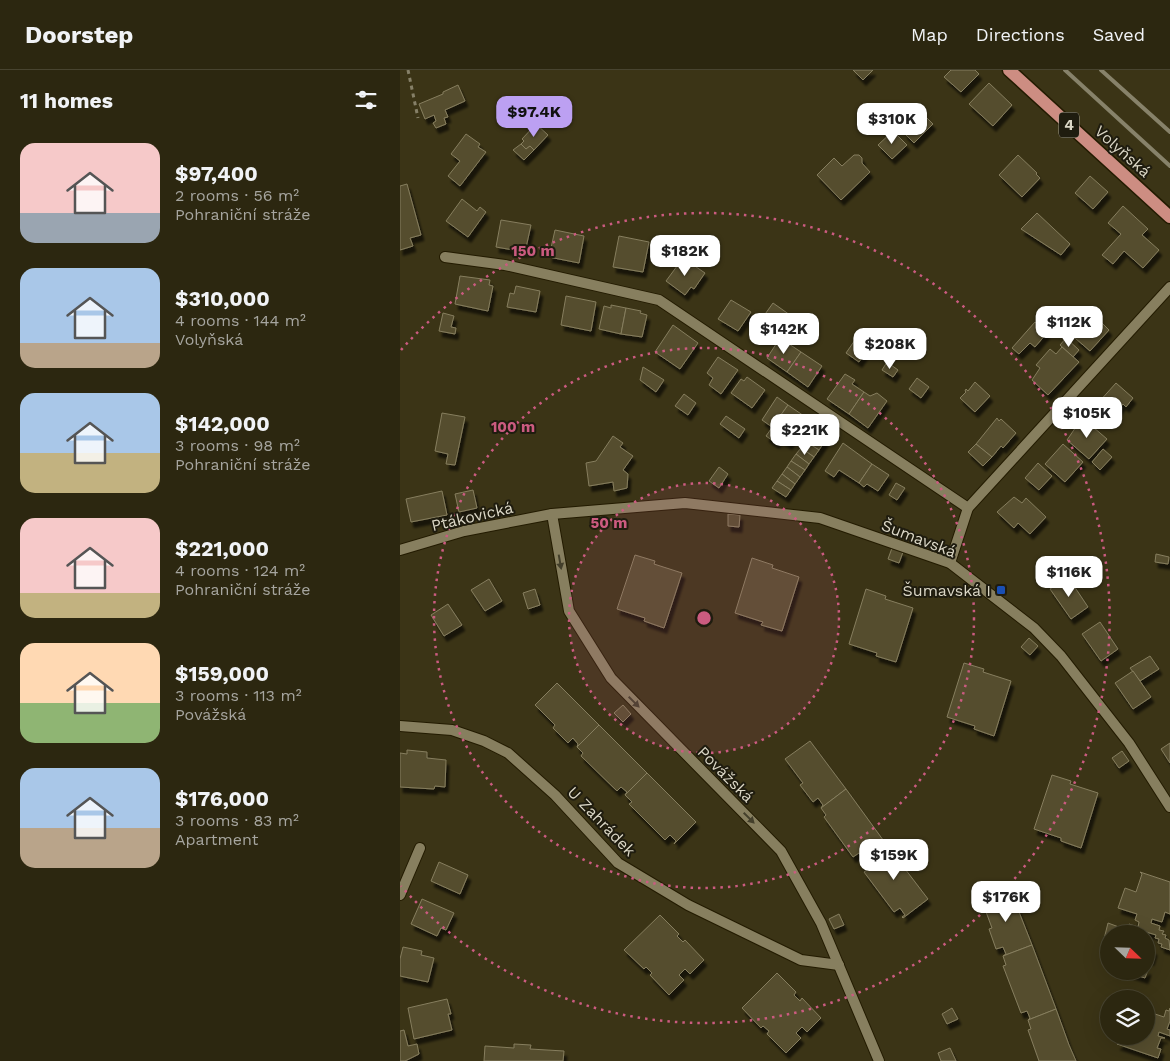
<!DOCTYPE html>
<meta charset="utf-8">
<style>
body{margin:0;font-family:"Work Sans",sans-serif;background:#342f19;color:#f1f3f6;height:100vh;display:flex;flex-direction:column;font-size:19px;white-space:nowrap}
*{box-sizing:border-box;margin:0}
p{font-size:16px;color:#a6a59f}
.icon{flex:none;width:28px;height:28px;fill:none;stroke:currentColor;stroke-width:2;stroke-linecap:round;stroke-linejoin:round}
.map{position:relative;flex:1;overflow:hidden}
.details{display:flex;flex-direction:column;background:#2c2710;width:400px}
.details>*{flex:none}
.needle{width:32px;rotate:113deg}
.controls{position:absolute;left:700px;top:855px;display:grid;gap:10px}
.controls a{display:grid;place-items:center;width:55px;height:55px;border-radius:50%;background:#2c2710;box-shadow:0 5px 20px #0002,0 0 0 1px #484430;font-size:25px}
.price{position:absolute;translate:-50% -42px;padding:0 11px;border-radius:10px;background:#fff;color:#222;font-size:16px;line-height:32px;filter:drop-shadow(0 1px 2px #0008)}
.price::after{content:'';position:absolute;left:50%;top:30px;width:15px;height:11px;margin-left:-8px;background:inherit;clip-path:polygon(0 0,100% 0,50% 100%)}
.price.current{background:#bca0f2;color:#111}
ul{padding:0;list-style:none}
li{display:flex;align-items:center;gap:15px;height:125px;padding:0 20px}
li span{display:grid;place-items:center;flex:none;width:140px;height:100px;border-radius:15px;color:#555}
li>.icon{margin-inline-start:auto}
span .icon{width:60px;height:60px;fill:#fffc;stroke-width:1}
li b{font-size:21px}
h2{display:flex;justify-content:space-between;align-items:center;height:60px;padding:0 20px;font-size:21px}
header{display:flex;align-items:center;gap:30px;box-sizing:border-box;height:70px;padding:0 25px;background:#2c2710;border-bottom:1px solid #484430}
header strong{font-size:24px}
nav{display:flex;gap:28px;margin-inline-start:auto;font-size:18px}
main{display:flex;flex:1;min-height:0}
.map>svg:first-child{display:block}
.building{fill:#554d2f;stroke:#867e5e;filter:url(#shadow)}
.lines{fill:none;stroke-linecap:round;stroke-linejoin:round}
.minor-casing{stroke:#231b00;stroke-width:12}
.primary-casing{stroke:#231b00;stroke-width:15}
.path{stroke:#868068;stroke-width:3;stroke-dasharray:4 4;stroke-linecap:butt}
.minor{stroke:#877f5f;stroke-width:10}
.primary{stroke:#cd8d82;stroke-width:12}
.rail{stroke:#87826a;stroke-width:4}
.oneway{fill:#433f2b}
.ring{fill:none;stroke:#cb5b80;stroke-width:2.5;stroke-dasharray:2.5 5}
.transit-dot{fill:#1a4fb4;stroke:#1f1c0f;stroke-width:2}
.labels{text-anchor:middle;stroke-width:4;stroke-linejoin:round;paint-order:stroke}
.shield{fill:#1f1c0f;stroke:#a39f8f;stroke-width:1}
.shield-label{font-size:15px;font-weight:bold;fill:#dbd7c6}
.street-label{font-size:16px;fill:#dbd7c6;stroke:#1f1c0f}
.poi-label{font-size:16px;fill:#dbd7c6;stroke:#1f1c0f;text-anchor:end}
.centre{fill:#cb5b80;stroke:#1f1c0f;stroke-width:2.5}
.ring-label{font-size:15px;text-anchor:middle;font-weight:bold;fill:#cb5b80;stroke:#1f1c0f;stroke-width:4;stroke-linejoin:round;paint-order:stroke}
</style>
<header>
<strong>Doorstep</strong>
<nav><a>Map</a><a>Directions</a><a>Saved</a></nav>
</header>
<main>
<section class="details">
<h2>11 homes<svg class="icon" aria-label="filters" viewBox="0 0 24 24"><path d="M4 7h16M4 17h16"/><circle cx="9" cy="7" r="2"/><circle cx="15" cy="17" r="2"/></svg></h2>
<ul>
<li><span style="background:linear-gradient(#f6c9c9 70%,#9aa5b1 0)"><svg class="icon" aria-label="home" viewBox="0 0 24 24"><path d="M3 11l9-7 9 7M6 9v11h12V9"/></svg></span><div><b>$97,400</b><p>2 rooms · 56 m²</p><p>Pohraniční stráže</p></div></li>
<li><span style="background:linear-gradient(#a9c7e8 75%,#b9a48a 0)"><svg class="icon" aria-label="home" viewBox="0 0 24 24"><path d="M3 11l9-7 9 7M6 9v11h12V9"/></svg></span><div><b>$310,000</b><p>4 rooms · 144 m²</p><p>Volyňská</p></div></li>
<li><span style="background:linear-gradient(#a9c7e8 60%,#c2b280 0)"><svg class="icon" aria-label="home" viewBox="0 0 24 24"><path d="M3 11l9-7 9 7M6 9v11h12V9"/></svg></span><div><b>$142,000</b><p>3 rooms · 98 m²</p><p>Pohraniční stráže</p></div></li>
<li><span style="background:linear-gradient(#f6c9c9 75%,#c2b280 0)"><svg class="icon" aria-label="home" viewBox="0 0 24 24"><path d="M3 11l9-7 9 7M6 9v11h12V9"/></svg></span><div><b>$221,000</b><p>4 rooms · 124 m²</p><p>Pohraniční stráže</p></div></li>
<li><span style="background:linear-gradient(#ffd9b3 60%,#8fb573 0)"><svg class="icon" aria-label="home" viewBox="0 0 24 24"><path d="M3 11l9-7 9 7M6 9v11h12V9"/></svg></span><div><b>$159,000</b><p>3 rooms · 113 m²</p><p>Povážská</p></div></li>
<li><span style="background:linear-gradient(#a9c7e8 60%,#b9a48a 0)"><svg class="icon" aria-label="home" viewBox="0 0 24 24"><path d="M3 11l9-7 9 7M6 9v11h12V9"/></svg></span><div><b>$176,000</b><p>3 rooms · 83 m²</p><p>Apartment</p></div></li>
</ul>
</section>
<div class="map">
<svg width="770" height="991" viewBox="0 0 770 991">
<defs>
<filter id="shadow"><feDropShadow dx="3" dy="5.5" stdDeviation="1" flood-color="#0009"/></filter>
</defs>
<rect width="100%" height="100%" fill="#3b3416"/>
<g class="building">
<polygon points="453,0 473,0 463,10"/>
<polygon points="551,0 575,0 579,4 561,22 544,7"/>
<polygon points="589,13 612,35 593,56 569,34"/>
<polygon points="58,15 65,31 45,40 48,47 44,48 46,54 36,58 33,53 36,51 34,45 25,49 19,34 43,24 43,22"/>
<polygon points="523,44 533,54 514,73 504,63"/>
<polygon points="136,54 148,65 134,80 130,76 126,79 121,74 124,71 122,69"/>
<polygon points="493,61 507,75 492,89 478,75"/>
<polygon points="66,64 80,74 78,77 86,82 60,116 48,106 60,91 51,84"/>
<polygon points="121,74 126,79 130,76 134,80 124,90 113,80"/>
<polygon points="454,85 459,85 462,88 462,93 470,102 441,130 417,105 434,88 442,96"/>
<polygon points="618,85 637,103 636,104 640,108 622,127 599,105"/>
<polygon points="690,106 708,122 693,139 675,123"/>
<polygon points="7,114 21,165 10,168 13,176 0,180 0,116"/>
<polygon points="62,129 77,141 80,137 86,142 68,167 46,151"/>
<polygon points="723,136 748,159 742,165 759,180 743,198 724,181 713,194 702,185 721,164 708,153"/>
<polygon points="637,143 670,174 661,185 621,159"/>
<polygon points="101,150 131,155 125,182 96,177"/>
<polygon points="155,160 184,166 179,193 149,187"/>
<polygon points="219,166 249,172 243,202 213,197"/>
<polygon points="283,188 305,203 294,219 291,217 285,225 266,211"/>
<polygon points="60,206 90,210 89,215 93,216 88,241 55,234"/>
<polygon points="116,216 140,221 136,242 107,237 110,223 114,224"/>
<polygon points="166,226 196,232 191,261 161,255"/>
<polygon points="331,230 351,242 338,261 318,249"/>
<polygon points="373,233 390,245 380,259 363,247"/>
<polygon points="211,235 226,238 221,264 199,259 204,236 211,238"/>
<polygon points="226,238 241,241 240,243 247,245 242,267 221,264"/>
<polygon points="690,241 709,260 690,281 675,268 679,264 674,259"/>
<polygon points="43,243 54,246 51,257 56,258 55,264 39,261"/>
<polygon points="635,252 647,263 635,277 630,273 619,284 612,278"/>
<polygon points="273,255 298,273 280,299 255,282"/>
<polygon points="380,268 401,282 387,302 367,288"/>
<polygon points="666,268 679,280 673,287 660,275"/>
<polygon points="455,270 468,279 459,292 446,283"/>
<polygon points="662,277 679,292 648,325 632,310 640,298 636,295 650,279 656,284"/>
<polygon points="401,282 422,296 408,317 387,302"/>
<polygon points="318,287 338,300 321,324 309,315 313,308 307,303"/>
<polygon points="487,292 498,300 493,307 482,300"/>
<polygon points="243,297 264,310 256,322 240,310"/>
<polygon points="445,304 455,310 452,314 464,322 449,344 427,329"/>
<polygon points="347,307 365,320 352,338 331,323 341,309 344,311"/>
<polygon points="517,308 529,317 521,328 509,319"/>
<polygon points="575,312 590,326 575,342 560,328 566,322 565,321 566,319 568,321"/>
<polygon points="716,313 733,328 726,337 723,334 712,346 698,333"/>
<polygon points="464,322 470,326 477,323 487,331 468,358 449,344"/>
<polygon points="284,324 296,333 288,345 275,336"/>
<polygon points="377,327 388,335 372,357 362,350"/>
<polygon points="388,335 407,348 389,374 380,368 376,373 366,366"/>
<polygon points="42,343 65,347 55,395 46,394 48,384 35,381"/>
<polygon points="326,346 345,359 339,368 320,354"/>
<polygon points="597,348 599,351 601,349 616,363 603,378 601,376 592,387 576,374"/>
<polygon points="680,351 683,354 686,351 707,369 689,389 667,370"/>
<polygon points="415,357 428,366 423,374 410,364"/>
<polygon points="410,364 423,374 419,380 405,371"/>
<polygon points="213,366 223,373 220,377 233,386 223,400 228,404 227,418 214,421 213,412 189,416 186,393 196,391"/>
<polygon points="405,371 419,380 414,387 401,378"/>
<polygon points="443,373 472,394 459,413 439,400 434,407 425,401"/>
<polygon points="576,374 592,387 583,396 568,382"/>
<polygon points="663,374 683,392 665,412 645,394"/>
<polygon points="401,378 414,387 409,394 396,384"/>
<polygon points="703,379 712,387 700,400 692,392"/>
<polygon points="396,384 409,394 405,400 391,391"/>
<polygon points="391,391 405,400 400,407 387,397"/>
<polygon points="638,393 652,406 639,420 625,408"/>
<polygon points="472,394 489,405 478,421 467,414 464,417 459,413"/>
<polygon points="319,397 328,404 319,418 309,411"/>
<polygon points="387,397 400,407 395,414 382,404"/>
<polygon points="382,404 395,414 391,420 377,411"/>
<polygon points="377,411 391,420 386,427 372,418"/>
<polygon points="496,413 505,418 497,430 489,425"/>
<polygon points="73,420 77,438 59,442 55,424"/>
<polygon points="42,421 47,445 11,452 6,429"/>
<polygon points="614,427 622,433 626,428 646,447 630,464 618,453 614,458 597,442"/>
<polygon points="328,444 340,445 339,457 328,456"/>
<polygon points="492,478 503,482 499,493 488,489"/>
<polygon points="756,484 769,487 768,494 755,492"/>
<polygon points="235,485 255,491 254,494 282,503 264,558 244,551 245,548 217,539"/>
<polygon points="352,488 373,495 372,498 399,507 382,561 361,555 363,552 335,543"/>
<polygon points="668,507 688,537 671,549 650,519"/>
<polygon points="89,509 102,531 85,541 71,520"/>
<polygon points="135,519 140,535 128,539 123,523"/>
<polygon points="466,519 486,526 485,529 513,538 496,592 476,586 477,583 449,574"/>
<polygon points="48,534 62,555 44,566 31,545"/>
<polygon points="700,552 718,579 701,591 682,564"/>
<polygon points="629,568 638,576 630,585 621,577"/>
<polygon points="750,586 759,599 740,611 730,598"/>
<polygon points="564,593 584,599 583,602 611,611 594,666 574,659 575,656 547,647"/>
<polygon points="733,601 751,627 733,639 715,613"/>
<polygon points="157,613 199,655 177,677 178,674 173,668 168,673 153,658 155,655 135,635"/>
<polygon points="223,635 231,644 223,652 214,643"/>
<polygon points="199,655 247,703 225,725 227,722 221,717 217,721 181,686 183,683 177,677"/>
<polygon points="410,671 446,719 421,738 423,735 418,728 413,732 400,715 403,713 385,689"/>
<polygon points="770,673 770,693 761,679"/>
<polygon points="7,680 27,682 27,688 46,690 45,717 35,716 34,719 0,717 0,683 7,684"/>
<polygon points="722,681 729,691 719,698 712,688"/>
<polygon points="247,703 296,752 274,774 276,771 270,765 265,770 229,734 232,732 225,725"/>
<polygon points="652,705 671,711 670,714 698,723 681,778 661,771 661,768 634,759"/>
<polygon points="446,719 486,774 462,792 464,790 459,783 453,787 424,747 426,745 421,738"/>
<polygon points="486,774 528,829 503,848 502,847 505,845 500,838 494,842 464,802 467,800 462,792"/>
<polygon points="39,792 68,805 60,824 31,811"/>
<polygon points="740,802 770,812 770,844 765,842 762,852 752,849 751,853 760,856 759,860 764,861 762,864 766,865 765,868 769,870 770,880 761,877 762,874 758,873 759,869 755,868 756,865 743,861 742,864 709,864 709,876 702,873 703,873 708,853 727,860 729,854 738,857 739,852 735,850 737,844 718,838 725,818 736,822 742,804"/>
<polygon points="610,819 632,875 603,886 606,884 603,877 596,879 589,859 592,858 582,831"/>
<polygon points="22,829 54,843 46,860 41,858 37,866 11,854"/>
<polygon points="439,844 444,855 434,859 429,849"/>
<polygon points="260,845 279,864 277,866 283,872 285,870 304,890 290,904 285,899 279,905 284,910 269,925 250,905 252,903 246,897 244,899 224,880"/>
<polygon points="746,866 751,868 748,878 754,880 751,890 748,889 746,893"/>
<polygon points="632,875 656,939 628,950 630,948 627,941 621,943 603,896 606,895 603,886"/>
<polygon points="3,877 22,881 21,885 34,888 28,912 0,906 0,889"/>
<polygon points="746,899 748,900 745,908 724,901 746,901"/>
<polygon points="377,903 396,922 394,925 400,931 402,928 421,948 407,962 402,957 396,963 401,968 386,983 367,964 369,961 363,956 361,958 342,938"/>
<polygon points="47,929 51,944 48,944 52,960 14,969 8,938"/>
<polygon points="552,938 558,949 547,954 542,944"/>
<polygon points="770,938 770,951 767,959 770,960 770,966 759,962 758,966 765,968 761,968 757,978 761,979 758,988 717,974 720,973 722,966 746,966 746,941 764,947 766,940 769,941"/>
<polygon points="656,939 669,975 676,991 639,991 628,960 631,959 628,950"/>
<polygon points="4,960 8,976 17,974 19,984 5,991 0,991 0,961"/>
<polygon points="114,974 131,975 130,979 164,981 163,991 84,991 85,976 114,978"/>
<polygon points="550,978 556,991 541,991 538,983"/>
</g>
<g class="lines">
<g class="minor-casing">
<g id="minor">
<polyline points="45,187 105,195 259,230 568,438"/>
<polyline points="152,444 169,541 211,608 381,781 421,853 479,991"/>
<polyline points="0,480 64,461 152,444 285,433 420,448 550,493 634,558 661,586 729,673 770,737"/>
<polyline points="550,493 568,438 770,217"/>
<polyline points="0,656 52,660 84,671 108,683 155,725 218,793 288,835 401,890 439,895"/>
<polyline points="0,825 20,778"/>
</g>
</g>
<g class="primary-casing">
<polyline id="primary" points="609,0 770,147"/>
</g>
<polyline class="path" points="8,0 18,48"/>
<use href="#minor" class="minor"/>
<use href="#primary" class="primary"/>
<g class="rail">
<polyline points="665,0 770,96"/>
<polyline points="701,0 770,62"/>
</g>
</g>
<defs><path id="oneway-solid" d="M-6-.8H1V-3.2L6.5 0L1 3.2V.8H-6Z" transform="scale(1.25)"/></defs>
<g class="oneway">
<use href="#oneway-solid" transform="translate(160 492) rotate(80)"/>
<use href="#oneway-solid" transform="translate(234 632) rotate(45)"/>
<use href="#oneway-solid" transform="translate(349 748) rotate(45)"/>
</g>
<circle cx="304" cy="548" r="135" fill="#cb5b80" fill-opacity=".12"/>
<g class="ring">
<circle cx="304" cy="548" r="135"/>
<circle cx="304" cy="548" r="270"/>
<path d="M1 280A405 405 0 1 1 1 816"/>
</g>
<rect class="transit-dot" x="596" y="515" width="10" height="10" rx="2.5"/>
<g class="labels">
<rect class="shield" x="659" y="42.5" width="20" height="25" rx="4"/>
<g class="shield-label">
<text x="669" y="60">4</text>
</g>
<g class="street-label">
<text transform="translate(723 81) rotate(42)" y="6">Volyňská</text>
<text transform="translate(72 446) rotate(-13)" y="6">Ptákovická</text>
<text transform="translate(519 468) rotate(21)" y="6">Šumavská</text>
<text transform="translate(326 704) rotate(45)" y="6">Povážská</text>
<text transform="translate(202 751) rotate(46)" y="6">U Zahrádek</text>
</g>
<g class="poi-label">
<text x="591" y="526">Šumavská I</text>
</g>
</g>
<circle cx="304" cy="548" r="8" class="centre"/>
<g class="ring-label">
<text x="133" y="186">150 m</text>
<text x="113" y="362">100 m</text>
<text x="209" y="458">50 m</text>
</g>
</svg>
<div class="controls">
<a><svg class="needle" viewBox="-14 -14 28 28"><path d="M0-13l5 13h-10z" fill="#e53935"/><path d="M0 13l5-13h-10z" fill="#a6a59f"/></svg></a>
<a><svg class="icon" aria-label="layers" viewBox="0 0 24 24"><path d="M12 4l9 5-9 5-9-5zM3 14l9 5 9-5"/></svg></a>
</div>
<b class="price current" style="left:134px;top:68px">$97.4K</b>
<b class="price" style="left:492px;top:75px">$310K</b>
<b class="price" style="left:285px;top:207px">$182K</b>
<b class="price" style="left:669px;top:278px">$112K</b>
<b class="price" style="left:384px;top:285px">$142K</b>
<b class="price" style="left:490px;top:300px">$208K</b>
<b class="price" style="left:687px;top:369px">$105K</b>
<b class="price" style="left:405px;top:386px">$221K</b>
<b class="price" style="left:669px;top:528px">$116K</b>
<b class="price" style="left:494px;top:811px">$159K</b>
<b class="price" style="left:606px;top:853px">$176K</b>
</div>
</main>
